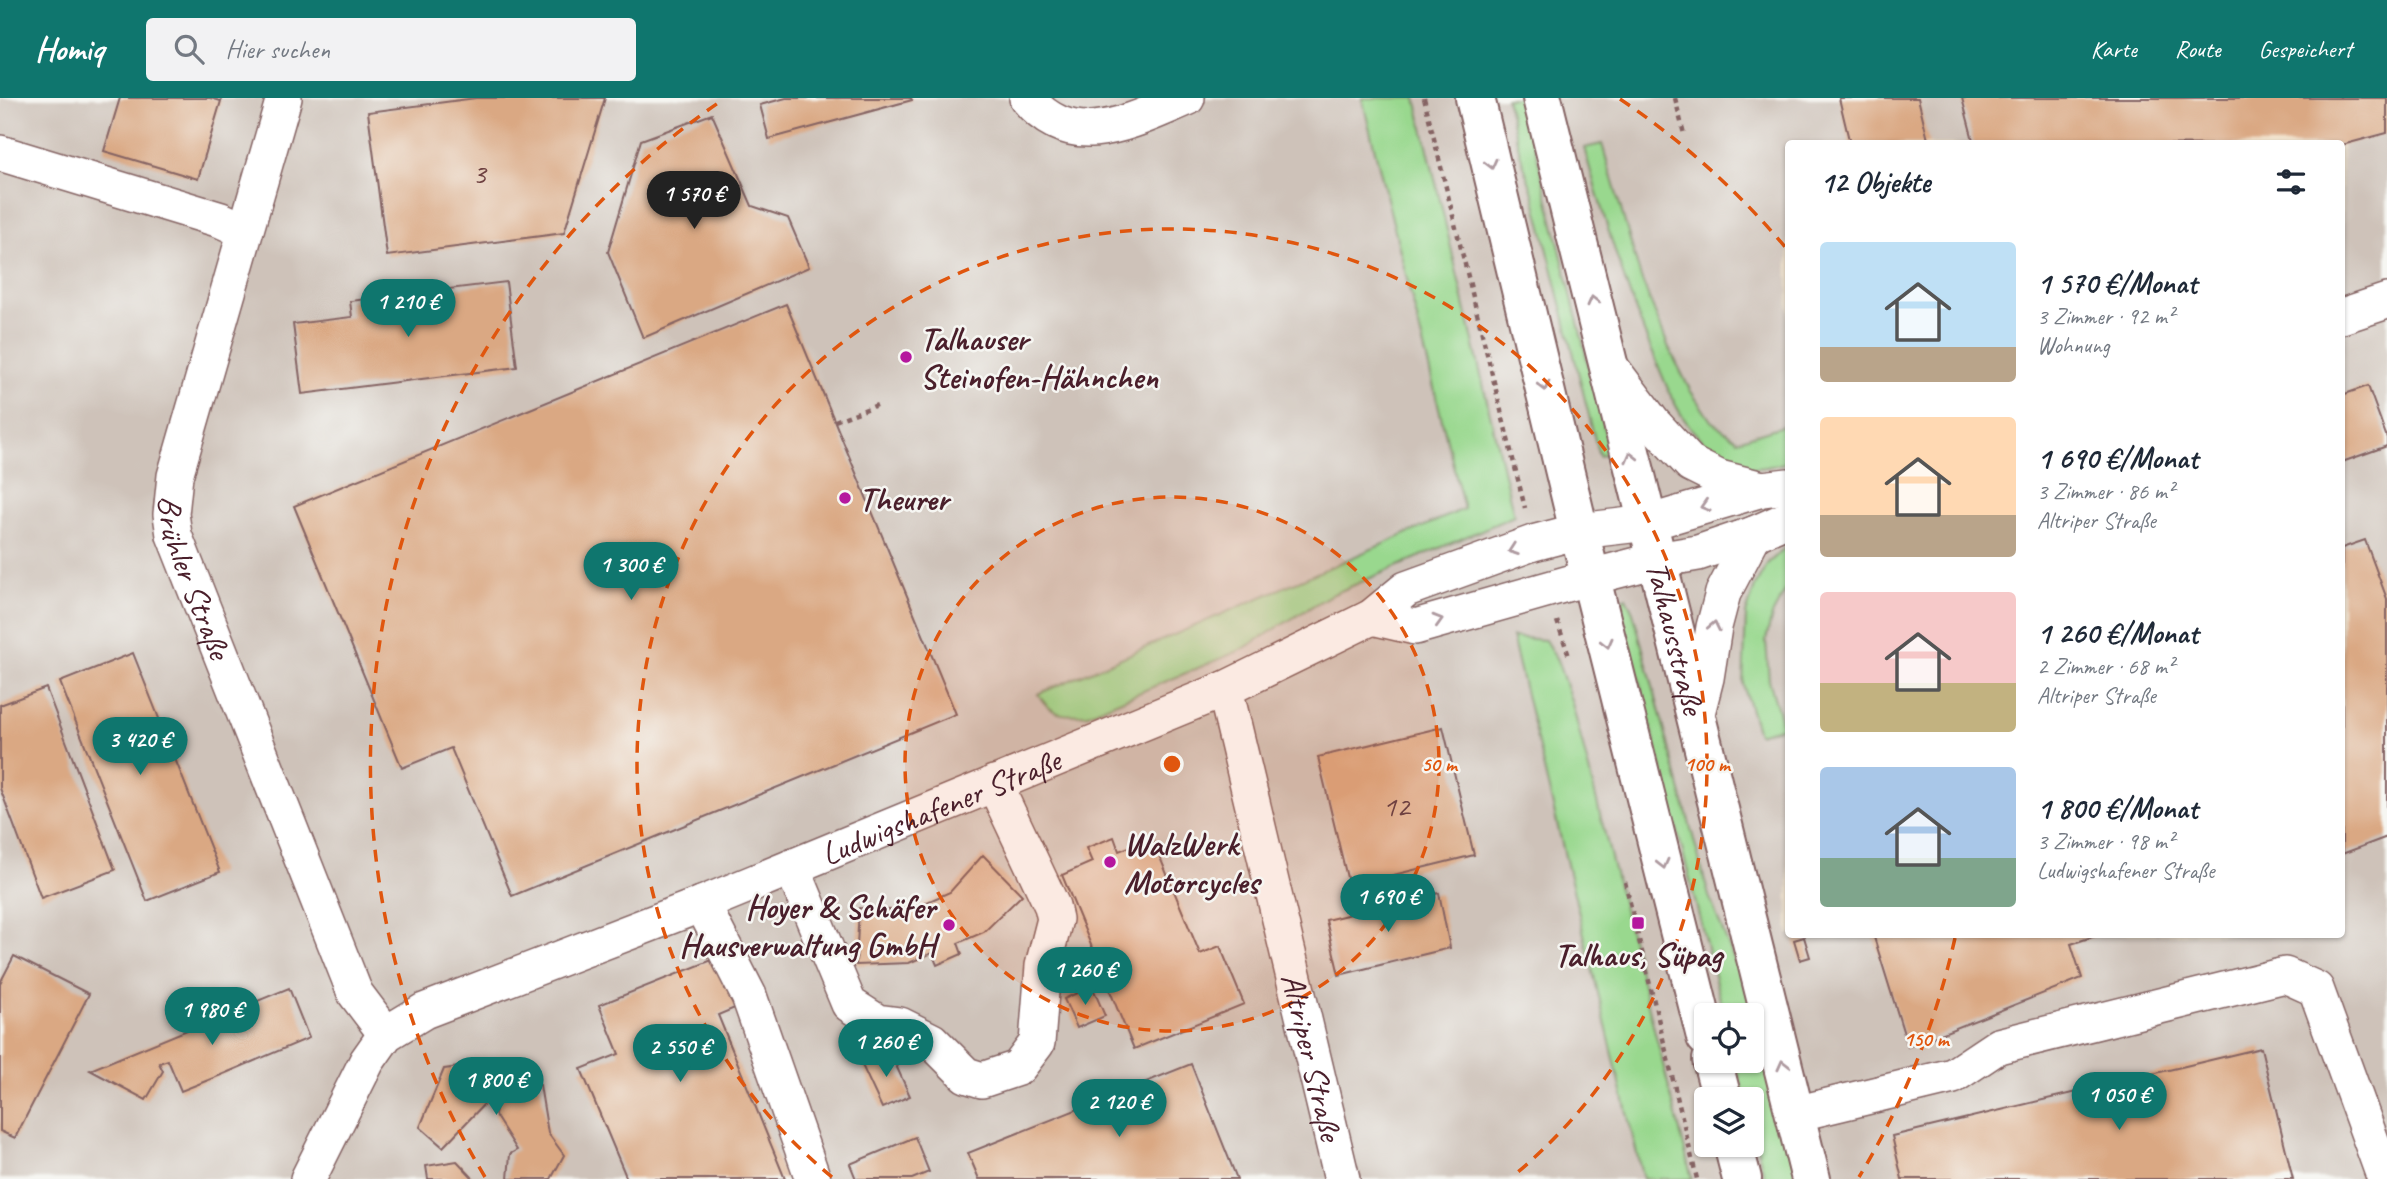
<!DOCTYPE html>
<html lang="de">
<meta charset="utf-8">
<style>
body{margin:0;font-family:Caveat,sans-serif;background:#f2f2f3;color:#1f2937;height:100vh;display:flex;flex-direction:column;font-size:26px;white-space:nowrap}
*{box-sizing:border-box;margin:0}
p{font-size:23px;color:#747a83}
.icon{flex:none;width:38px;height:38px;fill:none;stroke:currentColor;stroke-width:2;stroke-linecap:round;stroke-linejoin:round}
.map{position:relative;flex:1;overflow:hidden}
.drawer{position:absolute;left:1785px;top:42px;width:560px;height:798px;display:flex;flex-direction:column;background:#fff;border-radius:7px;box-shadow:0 2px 5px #0004}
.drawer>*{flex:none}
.buttons{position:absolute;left:1694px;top:905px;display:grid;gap:14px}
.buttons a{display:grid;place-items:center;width:70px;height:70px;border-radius:7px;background:#fff;box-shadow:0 2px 5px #0004;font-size:35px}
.price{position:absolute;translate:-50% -60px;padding:0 16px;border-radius:24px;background:#0f766e;color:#fff;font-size:23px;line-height:46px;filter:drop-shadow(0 2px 4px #0008)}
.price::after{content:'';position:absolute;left:50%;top:42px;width:21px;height:16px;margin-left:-10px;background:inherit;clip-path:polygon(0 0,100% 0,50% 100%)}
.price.selected{background:#222;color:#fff}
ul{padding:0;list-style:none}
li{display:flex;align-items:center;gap:21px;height:175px;padding:0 35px}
li span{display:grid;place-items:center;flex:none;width:196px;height:140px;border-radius:7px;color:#555}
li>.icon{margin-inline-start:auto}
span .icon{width:84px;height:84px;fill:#fffc;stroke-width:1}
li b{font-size:30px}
h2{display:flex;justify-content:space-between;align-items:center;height:84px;padding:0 35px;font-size:30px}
header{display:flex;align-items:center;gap:42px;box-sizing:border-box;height:98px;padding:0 35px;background:#0f766e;color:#fff}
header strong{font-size:33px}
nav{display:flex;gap:38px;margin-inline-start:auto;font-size:24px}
.search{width:490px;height:63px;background:#f2f2f3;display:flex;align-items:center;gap:18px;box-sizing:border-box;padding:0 24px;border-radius:7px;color:#747a83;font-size:26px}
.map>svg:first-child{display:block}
.industrial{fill:#cec2b9;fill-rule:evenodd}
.green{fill:#99d88e;stroke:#727c5c;stroke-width:2}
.building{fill:#daa883}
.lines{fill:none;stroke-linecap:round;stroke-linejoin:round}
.minor-casing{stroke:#856463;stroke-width:38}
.major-casing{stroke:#856463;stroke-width:42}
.path{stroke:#856463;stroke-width:4.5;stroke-dasharray:5 5;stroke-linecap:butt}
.minor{stroke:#fff;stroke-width:35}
.major{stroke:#fff;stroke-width:38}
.oneway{stroke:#ae9aa0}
.ring{fill:none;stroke:#e0560e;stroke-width:3.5;stroke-dasharray:12 9}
.poi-dot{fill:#b5179e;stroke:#f6f6f2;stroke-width:2.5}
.labels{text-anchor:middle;stroke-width:5;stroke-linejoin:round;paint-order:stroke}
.number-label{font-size:30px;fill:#6e4141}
.poi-label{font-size:33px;font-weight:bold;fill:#4a1f2b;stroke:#f6f6f2;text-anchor:start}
.street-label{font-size:33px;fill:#4a1f2b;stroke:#f6f6f2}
.centre{fill:#e0560e;stroke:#f6f6f2;stroke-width:3.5}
.ring-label{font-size:21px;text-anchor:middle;font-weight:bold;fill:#e0560e;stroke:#f6f6f2;stroke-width:5;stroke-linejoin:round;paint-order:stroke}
</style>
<header>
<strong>Homiq</strong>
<div class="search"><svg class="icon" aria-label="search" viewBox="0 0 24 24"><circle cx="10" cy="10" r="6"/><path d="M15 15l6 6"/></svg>Hier suchen</div>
<nav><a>Karte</a><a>Route</a><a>Gespeichert</a></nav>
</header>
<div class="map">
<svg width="2387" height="1081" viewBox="0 0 2387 1081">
<rect width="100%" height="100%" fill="#f6f6f2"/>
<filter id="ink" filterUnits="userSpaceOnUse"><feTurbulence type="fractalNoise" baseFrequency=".0143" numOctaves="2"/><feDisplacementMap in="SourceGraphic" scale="14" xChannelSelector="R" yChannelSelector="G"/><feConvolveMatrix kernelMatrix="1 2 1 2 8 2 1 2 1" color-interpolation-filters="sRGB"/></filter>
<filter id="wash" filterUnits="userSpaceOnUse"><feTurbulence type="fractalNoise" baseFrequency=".00686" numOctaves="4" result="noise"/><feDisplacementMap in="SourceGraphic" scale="28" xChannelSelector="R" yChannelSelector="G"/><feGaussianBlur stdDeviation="1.57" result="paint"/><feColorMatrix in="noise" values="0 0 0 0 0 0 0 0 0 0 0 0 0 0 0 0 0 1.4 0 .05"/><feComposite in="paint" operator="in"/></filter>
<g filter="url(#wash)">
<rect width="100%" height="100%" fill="#f3e3cc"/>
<path class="industrial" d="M0 0H2387V1081H0ZM1788 46H2342V836H1788ZM1706 917H1752V962H1706ZM1706 1001H1752V1046H1706Z"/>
<g class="green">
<path d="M1362 0H1416L1514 418 1329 498 1241 552 1088 616C1064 618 1052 619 1038 596L1464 411Z"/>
<polygon points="1506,0 1523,0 1610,355 1599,358 1536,105 1520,55"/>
<path d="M1602 46 1641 180 1669 250 1690 292 1711 323 1738 342 1788 326V364C1775 367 1761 372 1746 369 1724 364 1700 343 1687 325 1672 305 1664 281 1654 258 1625 191 1604 120 1584 50Z"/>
<polygon points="1788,448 1788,488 1772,517 1766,542 1769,582 1783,629 1758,636 1743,586 1746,516 1755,488 1768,465"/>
<polygon points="1626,499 1633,514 1709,798 1760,928 1799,1081 1765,1081 1752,1029 1752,1001 1745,1001 1735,963 1752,962 1752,917 1724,917 1623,518 1622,501"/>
<polygon points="1512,539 1545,542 1557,562 1572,605 1692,1081 1643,1081"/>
</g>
<g id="blocks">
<g class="building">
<polygon points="120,0 210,0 221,3 198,81 104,53"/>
<polygon points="476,0 605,0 564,135 387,158 368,14"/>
<polygon points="786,0 911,0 912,2 769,41 760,7"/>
<polygon points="1839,0 1918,0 1929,46 1850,46"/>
<polygon points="1962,0 2387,0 2387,35 2342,47 1974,46"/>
<polygon points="712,16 752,108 788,120 809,169 643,240 608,154 641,42"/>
<polygon points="506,184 517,269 302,296 293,226 352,219 350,203"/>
<polygon points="786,206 956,616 512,798 451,650 402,670 294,408"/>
<polygon points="2368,288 2387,340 2387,348 2342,364 2342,297"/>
<polygon points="2365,442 2387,501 2387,739 2342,756 2342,450"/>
<polygon points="133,555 220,774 147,803 60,584"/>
<polygon points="46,590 115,772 41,800 0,690 0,607"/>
<polygon points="1443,629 1474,757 1349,788 1318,659"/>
<polygon points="1114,739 1119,753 1152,740 1200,856 1220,848 1244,906 1134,951 1062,777 1092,764 1086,750"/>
<polygon points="983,757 1022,797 984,834 958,845 962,856 937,867 932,855 909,865 856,867 859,810 907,813 950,794"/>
<polygon points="1439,795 1450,850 1339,877 1326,822"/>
<polygon points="1873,836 2098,836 2098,837 2071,846 2082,880 1908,949"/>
<polygon points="1804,839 1810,859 1800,862 1794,842"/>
<polygon points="1079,855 1085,869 1056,881 1050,867"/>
<polygon points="14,858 89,896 15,1040 0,1033 0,885"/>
<polygon points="722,858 742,907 718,917 785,1081 627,1081 581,971 619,956 599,907"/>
<polygon points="1092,888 1105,918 1077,930 1064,901"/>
<polygon points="289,890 309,940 221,977 181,993 168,962 159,965 163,973 146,1002 90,972"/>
<polygon points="2261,950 2293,1081 1902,1081 1892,1038"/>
<polygon points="889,952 910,998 882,1010 861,965"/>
<polygon points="483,966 485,974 508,979 508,986 540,987 548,1035 564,1057 551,1081 508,1081 510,1056 517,1052 495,1017 497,1006 487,1003 443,1049 420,1029 444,971"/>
<polygon points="1191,966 1237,1081 979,1081 968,1055"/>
<polygon points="915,1039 929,1074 912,1081 856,1081 850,1066"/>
<polygon points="457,1063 474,1081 428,1081 426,1068"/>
</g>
</g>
</g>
<g filter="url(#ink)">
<use href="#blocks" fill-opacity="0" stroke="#856463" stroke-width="2"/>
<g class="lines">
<g class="minor-casing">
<g id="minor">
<path id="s1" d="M284 0 175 378 171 416 174 437 355 895 386 936"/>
<path d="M1027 0C1073 57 1133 22 1187 0"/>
<polyline points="0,55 221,122 245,133"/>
<polyline points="2342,218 2387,203"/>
<polyline points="1610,268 1653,325 1691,366 1719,380 1762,391"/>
<polyline points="1372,519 1415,529 1591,479 1657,462 1698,455 1754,436 1788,421"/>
<path id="s2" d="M1225 591 1342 1081"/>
<polyline points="1696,619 1706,580 1714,529 1723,495 1754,436"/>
<polyline points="792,769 849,906 877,924 900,927 932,943 966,977 982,982 1018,970 1037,945 1043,868 1055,821 1052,808 994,685"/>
<polyline points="702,806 749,898 813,1081"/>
<polyline points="1795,1016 1953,978 1998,948 2285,877 2316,891 2385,1081"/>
<path id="s3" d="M308 1081 367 963 386 936 424 913 702 806 1225 591 1372 519 1406 491 1533 445 1579 433 1648 425 1762 391 1788 388"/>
</g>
</g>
<g class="major-casing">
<g id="major">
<polyline points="1475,0 1579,433 1706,939"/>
<path id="s4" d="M1542 0 1811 1081"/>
<polyline points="1712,962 1722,1001"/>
<polyline points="1733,1046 1742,1081"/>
</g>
</g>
<g class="path">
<polyline points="1424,0 1525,410"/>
<polyline points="1675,0 1684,36"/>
<polyline points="835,323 877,307"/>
<polyline points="1557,523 1569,558"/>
<polyline points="1625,784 1697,1081"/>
</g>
<use href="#minor" class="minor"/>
<use href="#major" class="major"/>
</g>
<defs><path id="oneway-chevron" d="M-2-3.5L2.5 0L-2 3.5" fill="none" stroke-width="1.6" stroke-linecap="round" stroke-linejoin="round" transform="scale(1.75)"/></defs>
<g class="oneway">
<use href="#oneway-chevron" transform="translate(1491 66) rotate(76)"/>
<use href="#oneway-chevron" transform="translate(1593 203) rotate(-104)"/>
<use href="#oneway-chevron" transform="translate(1544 288) rotate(76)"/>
<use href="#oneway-chevron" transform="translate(1631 359) rotate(-104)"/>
<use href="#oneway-chevron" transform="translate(1705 408) rotate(163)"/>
<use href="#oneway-chevron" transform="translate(1513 452) rotate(161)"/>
<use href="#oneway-chevron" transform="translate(1438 522) rotate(-16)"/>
<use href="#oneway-chevron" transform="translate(1714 528) rotate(-78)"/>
<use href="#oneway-chevron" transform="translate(1607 545) rotate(76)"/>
<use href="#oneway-chevron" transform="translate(1663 766) rotate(76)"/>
<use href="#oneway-chevron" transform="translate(1783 967) rotate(-104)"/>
</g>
</g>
<circle cx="1172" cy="666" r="267" fill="#e0560e" fill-opacity=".12"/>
<g class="ring">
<circle cx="1172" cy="666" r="267"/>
<path d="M832 1079A535 535 0 1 1 1512 1079"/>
<path d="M1955 840A802 802 0 0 1 1859 1079M485 1079A802 802 0 0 1 724 1M1620 1A802 802 0 0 1 1786 150"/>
</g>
<g class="poi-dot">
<circle cx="906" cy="259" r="7"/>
<circle cx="845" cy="400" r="7"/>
<circle cx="1110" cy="764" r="7"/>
<rect x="1631" y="818" width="14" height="14" rx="3.5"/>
<circle cx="949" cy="827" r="7"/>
</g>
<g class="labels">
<g class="number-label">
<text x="479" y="85">3</text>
<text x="1396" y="718">12</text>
</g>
<g class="poi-label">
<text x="920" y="252">Talhauser<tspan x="920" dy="38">Steinofen-Hähnchen</tspan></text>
<text x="859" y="412">Theurer</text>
<text x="1124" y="757">WalzWerk<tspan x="1124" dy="38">Motorcycles</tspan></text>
<text x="935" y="820" text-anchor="end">Hoyer &amp; Schäfer<tspan x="935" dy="38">Hausverwaltung GmbH</tspan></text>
<text x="1638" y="868" text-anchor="middle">Talhaus, Süpag</text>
</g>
<g class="street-label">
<text dy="12" stroke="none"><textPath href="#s1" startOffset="499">Brühler Straße</textPath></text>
<text dy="12" stroke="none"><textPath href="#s4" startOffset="556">Talhausstraße</textPath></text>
<text dy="12" stroke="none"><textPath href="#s3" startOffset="765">Ludwigshafener Straße</textPath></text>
<text dy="12" stroke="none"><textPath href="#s2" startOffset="378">Altriper Straße</textPath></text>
</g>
</g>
<circle cx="1172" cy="666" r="10" class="centre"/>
<g class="ring-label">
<text x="1439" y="673">50 m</text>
<text x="1707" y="673">100 m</text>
<text x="1926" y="948">150 m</text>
</g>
</svg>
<div class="buttons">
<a><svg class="icon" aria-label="locate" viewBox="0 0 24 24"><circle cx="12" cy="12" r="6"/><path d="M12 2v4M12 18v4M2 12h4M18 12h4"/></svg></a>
<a><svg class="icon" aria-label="layers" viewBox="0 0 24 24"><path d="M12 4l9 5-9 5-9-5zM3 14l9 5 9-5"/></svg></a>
</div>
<b class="price selected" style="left:694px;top:133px">1 570 €</b>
<b class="price" style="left:408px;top:241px">1 210 €</b>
<b class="price" style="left:631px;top:504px">1 300 €</b>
<b class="price" style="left:140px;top:679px">3 420 €</b>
<b class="price" style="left:1388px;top:836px">1 690 €</b>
<b class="price" style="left:1085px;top:909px">1 260 €</b>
<b class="price" style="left:212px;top:949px">1 980 €</b>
<b class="price" style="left:886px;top:981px">1 260 €</b>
<b class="price" style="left:680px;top:986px">2 550 €</b>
<b class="price" style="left:496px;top:1019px">1 800 €</b>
<b class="price" style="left:2119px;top:1034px">1 050 €</b>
<b class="price" style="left:1119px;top:1041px">2 120 €</b>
<section class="drawer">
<h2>12 Objekte<svg class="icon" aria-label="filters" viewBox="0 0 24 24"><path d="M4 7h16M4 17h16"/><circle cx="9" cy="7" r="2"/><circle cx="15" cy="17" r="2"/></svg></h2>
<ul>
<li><span style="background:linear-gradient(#bfe0f5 75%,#b9a48a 0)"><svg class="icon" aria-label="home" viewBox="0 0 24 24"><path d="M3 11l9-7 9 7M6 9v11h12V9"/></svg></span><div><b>1 570 €/Monat</b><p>3 Zimmer · 92 m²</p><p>Wohnung</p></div></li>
<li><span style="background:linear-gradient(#ffd9b3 70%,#b9a48a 0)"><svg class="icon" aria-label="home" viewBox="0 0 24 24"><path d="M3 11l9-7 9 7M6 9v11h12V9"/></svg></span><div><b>1 690 €/Monat</b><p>3 Zimmer · 86 m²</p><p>Altriper Straße</p></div></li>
<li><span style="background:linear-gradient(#f6c9c9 65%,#c2b280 0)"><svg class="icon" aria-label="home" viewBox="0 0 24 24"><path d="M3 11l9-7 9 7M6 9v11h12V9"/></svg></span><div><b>1 260 €/Monat</b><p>2 Zimmer · 68 m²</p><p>Altriper Straße</p></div></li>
<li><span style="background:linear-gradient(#a9c7e8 65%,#7fa58c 0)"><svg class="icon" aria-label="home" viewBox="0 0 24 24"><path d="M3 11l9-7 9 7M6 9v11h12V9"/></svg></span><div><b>1 800 €/Monat</b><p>3 Zimmer · 98 m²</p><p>Ludwigshafener Straße</p></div></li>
</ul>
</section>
</div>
